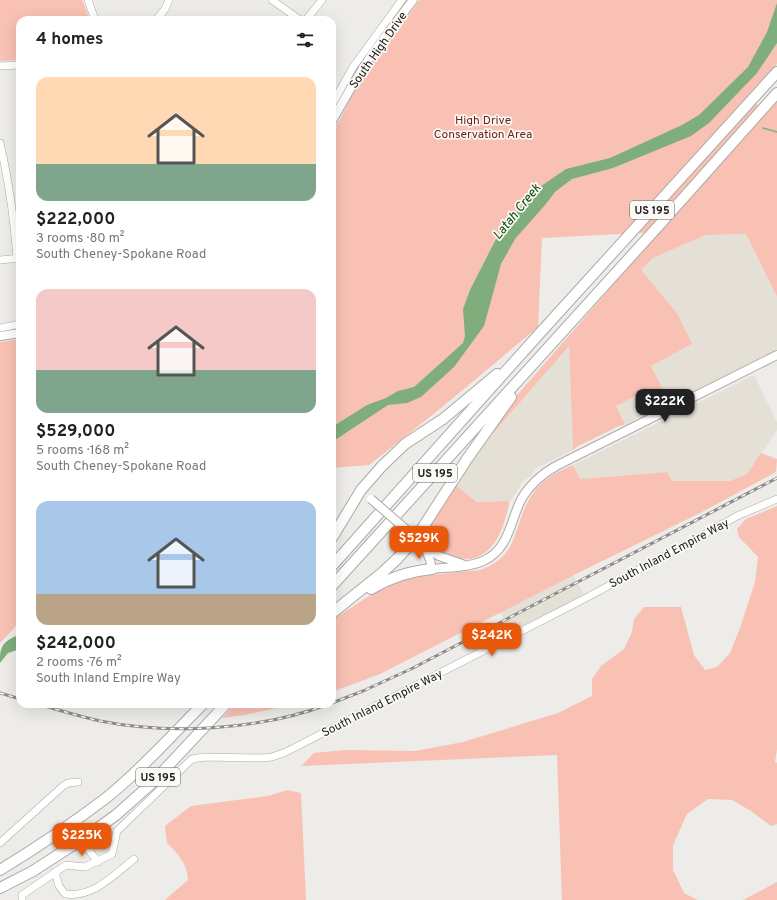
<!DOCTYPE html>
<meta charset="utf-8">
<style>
body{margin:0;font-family:Overpass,sans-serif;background:#f6f6f6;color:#222;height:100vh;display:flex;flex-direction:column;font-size:15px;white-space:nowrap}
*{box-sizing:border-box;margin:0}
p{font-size:13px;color:#767676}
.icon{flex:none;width:22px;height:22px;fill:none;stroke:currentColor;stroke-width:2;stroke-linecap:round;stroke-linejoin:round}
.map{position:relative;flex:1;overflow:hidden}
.details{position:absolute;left:16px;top:16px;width:320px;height:692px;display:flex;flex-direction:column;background:#fff;border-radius:12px;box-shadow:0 4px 16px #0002}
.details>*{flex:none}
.price{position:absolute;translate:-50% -34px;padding:0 9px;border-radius:8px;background:#ea580c;color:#fff;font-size:13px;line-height:26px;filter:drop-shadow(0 1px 2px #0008)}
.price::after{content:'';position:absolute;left:50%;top:24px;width:12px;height:9px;margin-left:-6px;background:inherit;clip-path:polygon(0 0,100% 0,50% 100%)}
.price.active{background:#222;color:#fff}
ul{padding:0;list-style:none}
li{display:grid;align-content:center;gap:8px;height:212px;padding:0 20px}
li span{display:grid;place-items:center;height:124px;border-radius:12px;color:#555}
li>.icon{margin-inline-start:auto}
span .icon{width:72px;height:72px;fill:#fffc;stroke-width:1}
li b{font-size:17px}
h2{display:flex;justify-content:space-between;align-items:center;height:48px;padding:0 20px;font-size:17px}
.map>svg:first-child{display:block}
.built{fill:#e5e0d6}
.green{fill:#f8c1b4}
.water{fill:#7fae7c}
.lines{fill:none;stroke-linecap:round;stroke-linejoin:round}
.stream{stroke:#7fae7c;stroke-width:1.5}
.minor-casing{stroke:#abaaa7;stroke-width:8}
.major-casing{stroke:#abaaa7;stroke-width:10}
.highway-casing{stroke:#abaaa7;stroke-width:12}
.minor{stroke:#fff;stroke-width:7}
.major{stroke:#fff;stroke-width:8}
.highway{stroke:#fff;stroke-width:10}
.rail-casing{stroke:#8d8c8a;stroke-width:3}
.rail{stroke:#fbf9f6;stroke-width:1.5;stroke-dasharray:4.5;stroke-linecap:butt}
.major-bridge-casing{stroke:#abaaa7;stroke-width:10;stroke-linecap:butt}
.major-bridge{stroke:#fff;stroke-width:8}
.labels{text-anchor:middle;stroke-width:3.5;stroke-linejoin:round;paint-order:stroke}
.shield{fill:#fbf9f6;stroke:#626260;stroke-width:1}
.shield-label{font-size:11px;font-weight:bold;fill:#212120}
.street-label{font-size:12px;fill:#212120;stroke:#fbf9f6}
.park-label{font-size:12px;fill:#732110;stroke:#fbf9f6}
.water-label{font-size:13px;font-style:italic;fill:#004802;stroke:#fbf9f6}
</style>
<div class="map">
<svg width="777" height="900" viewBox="0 0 777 900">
<rect width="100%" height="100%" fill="#edece9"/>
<g class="built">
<polygon points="746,234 777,297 777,350 670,403 651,366 692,344 641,270 653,258 706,235"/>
<polygon points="569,345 573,450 535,469 531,476 522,482 511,501 477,502 455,485 474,455"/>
<polygon points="754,375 777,422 777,430 747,474 730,481 671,481 667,472 580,479 573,465"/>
<polygon points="645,392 653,411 625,425 616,406"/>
<polygon points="570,570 584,594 512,634 499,610"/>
</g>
<g class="green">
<polygon points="0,0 82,0 90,20 20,20 20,60 0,61"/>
<path d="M420 0H777V64L750 93 763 114 777 99V297L746 234 706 235 653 258 641 270 677 313 692 344 651 366 670 403 667 402 655 408 653 411 644 392 616 406 625 425 619 426 578 446 573 450 569 346 474 455 498 418 519 393 659 232 542 238 538 327 441 408 369 465 332 468V131C344 117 349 98 359 82 377 53 400 27 420 0Z"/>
<polygon points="20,339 20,626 16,626 0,643 0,342"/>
<path d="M761 453 777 459 776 472 700 513 578 573 380 674 332 692V620L380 589 397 581 409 577 480 570C520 556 512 528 530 498 539 481 556 472 573 465L580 479 667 472 672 481H730L747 474Z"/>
<path d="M455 485 477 502 509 501C509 507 507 513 505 519 498 546 478 570 448 554 440 551 431 544 427 537V532Z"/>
<polygon points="777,506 777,749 775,762 777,763 777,824 771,826 751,811 732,800 708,799 687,814 673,845 673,870 684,893 698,900 562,900 557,755 301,766 314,753 345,750 415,751 463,742 558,713 592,696 592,679 601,666 624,649 632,632 634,619 644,607 681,607 694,655 705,670 717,667 730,653 740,628 755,582 758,557 739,537 737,529 746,519"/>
<polygon points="236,704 295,704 245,715 222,718"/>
<path d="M287 790 301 793 306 900H165L188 880C187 863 179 855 167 843L165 826 191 806 268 796Z"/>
<polygon points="777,882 777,900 743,900"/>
</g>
<g class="water">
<polygon points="777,3 777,43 757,73 709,123 691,136 613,168 572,179 555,192 545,205 515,239 501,264 484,326 454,367 421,397 407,403 388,405 332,442 332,427 367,405 386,398 398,391 414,387 463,343 465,336 463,309 470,290 495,241 531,193 566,169 610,158 682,125 699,115 748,67 767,32"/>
<path d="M16 636 20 637V649L8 653 0 663C0 648 1 643 16 636Z"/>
</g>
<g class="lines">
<polyline class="stream" points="763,128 777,132"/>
<g class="minor-casing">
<g id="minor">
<polyline points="88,0 95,20"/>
<polyline points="272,0 300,20"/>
<polyline points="156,20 165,9 169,0"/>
<polyline points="306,20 322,0"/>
<polyline points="0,66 20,65"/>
<polyline points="332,105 353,67 402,0"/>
<path d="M0 143C9 181 14 219 17 258"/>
<polyline points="0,260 20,258"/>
<polyline points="0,328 20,324"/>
<polyline points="81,840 98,862"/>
<polyline points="0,843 63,786 68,783 78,782"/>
<path d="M55 872 59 886 65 894C93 898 114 875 134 859"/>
<polyline points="22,900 22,895 66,865 85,867 112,854 117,831 192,759 204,757 263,758 272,757 286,752 584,599 696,539 737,516 777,499"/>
</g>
</g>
<g class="major-casing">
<g id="major">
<polyline points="332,121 352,86 372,54 413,0"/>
<polyline points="0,336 20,333"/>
<path d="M424 545 430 560 432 569C448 567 467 568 483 561 510 549 510 520 522 498 531 483 543 473 558 465L777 355"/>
<polyline points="424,546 439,556 462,564"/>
</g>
</g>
<g class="highway-casing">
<g id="highway">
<polyline points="332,538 361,490 382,466 405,444 443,419 497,374"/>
<polyline points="332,566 540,333 777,72"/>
<polyline points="332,586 662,222 777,93"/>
<path d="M371 589C391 577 409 571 432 569"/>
<polyline points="332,613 382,573 398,558 416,538 467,459 511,397"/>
<path d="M0 870C36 848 72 824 106 798 141 770 172 735 203 704"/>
<polyline points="0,888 33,871 81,840 116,815 152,783 226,704"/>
</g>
</g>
<use href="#minor" class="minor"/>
<use href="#major" class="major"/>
<use href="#highway" class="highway"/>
<g class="rail-casing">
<g id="rail">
<polyline points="0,693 20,699"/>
<polyline points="332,703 363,691 413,668 777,478"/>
<path d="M38 704C58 710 79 716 100 721 171 735 261 730 329 704"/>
</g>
</g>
<use href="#rail" class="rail"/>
<g class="major-bridge-casing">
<polyline id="major-bridge" points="371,499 409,532"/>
</g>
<use href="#major-bridge" class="major-bridge"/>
</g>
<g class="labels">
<g class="shield">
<rect x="630" y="201" width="44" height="18" rx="3"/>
<rect x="413" y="464" width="44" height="18" rx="3"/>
<rect x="136" y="768" width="44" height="18" rx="3"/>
</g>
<g class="shield-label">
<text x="652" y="214">US 195</text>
<text x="435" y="477">US 195</text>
<text x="158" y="781">US 195</text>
</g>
<g class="street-label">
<text transform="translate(378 50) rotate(-55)" y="4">South High Drive</text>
<text transform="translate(669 553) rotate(-28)" y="4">South Inland Empire Way</text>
<text transform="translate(382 703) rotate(-27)" y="4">South Inland Empire Way</text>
</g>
<g class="park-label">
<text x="483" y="124">High Drive<tspan x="483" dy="14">Conservation Area</tspan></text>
</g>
<g class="water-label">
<text transform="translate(516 211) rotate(-51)" y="5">Latah Creek</text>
</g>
</g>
</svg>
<b class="price active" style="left:665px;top:423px">$222K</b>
<b class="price" style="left:419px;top:560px">$529K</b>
<b class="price" style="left:492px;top:657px">$242K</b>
<b class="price" style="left:82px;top:857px">$225K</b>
<section class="details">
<h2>4 homes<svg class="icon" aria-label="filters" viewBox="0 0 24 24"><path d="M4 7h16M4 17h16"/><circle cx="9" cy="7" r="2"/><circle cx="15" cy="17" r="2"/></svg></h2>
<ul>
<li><span style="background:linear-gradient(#ffd9b3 70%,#7fa58c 0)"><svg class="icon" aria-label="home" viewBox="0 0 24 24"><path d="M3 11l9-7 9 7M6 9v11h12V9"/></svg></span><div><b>$222,000</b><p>3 rooms · 80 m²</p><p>South Cheney-Spokane Road</p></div></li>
<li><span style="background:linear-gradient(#f6c9c9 65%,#7fa58c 0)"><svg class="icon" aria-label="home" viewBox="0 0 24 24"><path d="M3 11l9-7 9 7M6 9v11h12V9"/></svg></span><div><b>$529,000</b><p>5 rooms · 168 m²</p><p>South Cheney-Spokane Road</p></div></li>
<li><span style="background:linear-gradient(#a9c7e8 75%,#b9a48a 0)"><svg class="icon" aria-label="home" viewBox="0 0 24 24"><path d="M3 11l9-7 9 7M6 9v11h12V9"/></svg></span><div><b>$242,000</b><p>2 rooms · 76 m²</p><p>South Inland Empire Way</p></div></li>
</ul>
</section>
</div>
